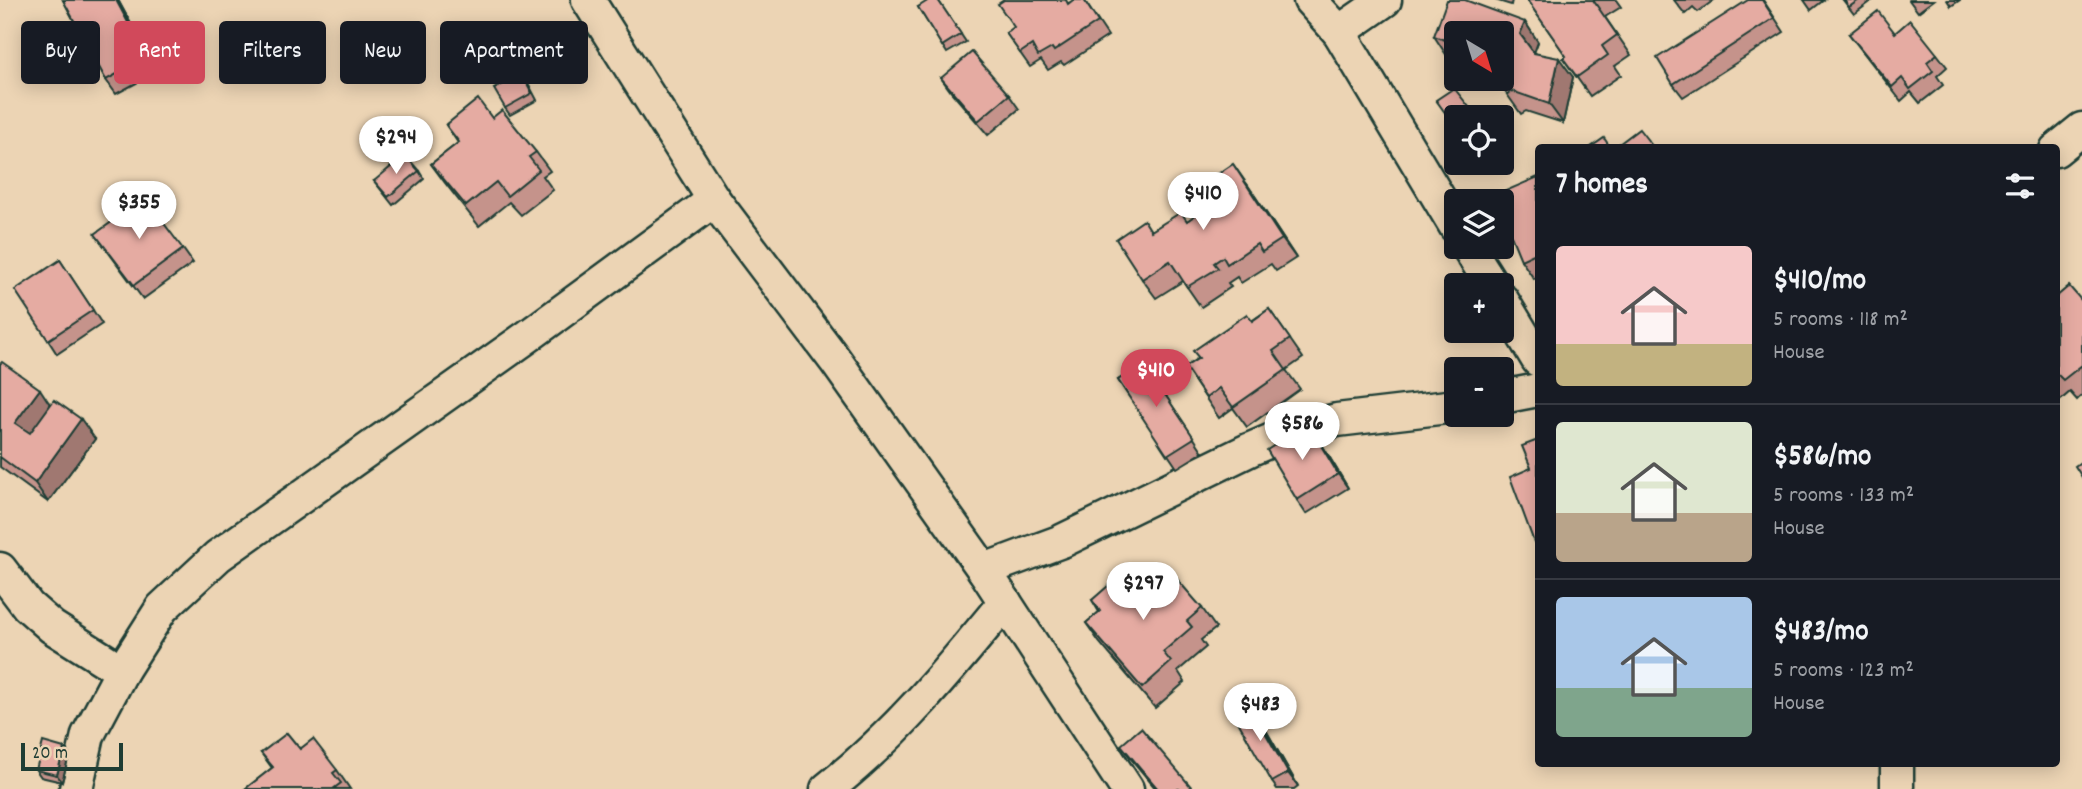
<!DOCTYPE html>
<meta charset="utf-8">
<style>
body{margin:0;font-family:Dekko,sans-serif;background:#242831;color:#f1f3f6;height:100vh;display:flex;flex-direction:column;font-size:26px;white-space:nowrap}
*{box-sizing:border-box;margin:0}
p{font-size:23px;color:#9ea1a6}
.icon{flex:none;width:38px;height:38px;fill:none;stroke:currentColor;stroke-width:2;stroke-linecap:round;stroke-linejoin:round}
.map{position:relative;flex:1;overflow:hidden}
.side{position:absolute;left:1535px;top:144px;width:525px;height:623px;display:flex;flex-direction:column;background:#171b24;border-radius:7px;box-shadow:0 4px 18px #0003}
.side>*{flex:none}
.hud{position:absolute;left:21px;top:21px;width:665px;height:63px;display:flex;gap:14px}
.needle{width:46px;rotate:142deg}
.tools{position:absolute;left:1444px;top:21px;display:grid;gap:14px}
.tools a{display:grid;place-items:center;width:70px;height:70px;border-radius:7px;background:#171b24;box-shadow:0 4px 18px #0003;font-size:35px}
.scale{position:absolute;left:21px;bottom:18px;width:102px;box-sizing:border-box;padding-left:7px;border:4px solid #1f3d34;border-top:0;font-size:19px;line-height:24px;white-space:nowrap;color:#1f3d34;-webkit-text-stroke:5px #ecd4b4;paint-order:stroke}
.price{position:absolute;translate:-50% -60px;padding:0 16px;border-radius:24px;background:#fff;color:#222;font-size:23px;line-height:46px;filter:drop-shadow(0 2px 4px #0008)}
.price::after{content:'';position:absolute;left:50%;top:42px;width:21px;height:16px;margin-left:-10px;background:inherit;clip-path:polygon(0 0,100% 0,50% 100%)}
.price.on{background:#d1495b;color:#fff}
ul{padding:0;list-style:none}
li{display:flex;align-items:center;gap:21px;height:175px;padding:0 21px}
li+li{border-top:2px solid #363941}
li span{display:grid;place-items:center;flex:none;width:196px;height:140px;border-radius:7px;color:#555}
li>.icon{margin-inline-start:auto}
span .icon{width:84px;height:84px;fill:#fffc;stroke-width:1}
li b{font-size:30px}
h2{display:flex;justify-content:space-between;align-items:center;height:84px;padding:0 21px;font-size:30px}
.chip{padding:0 24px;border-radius:7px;background:#171b24;box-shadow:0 4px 18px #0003;font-size:24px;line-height:63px}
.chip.on{background:#d1495b;color:#fff}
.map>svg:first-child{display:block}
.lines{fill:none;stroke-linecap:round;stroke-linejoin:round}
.street-casing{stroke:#1f3d34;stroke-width:37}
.street{stroke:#ecd4b4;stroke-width:32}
.wall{fill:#c5938b;stroke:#1f3d34;stroke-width:2}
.shaded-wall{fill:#a07871;stroke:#1f3d34;stroke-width:2}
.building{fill:#e5aba2;stroke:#1f3d34;stroke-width:2}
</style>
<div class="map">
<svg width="2082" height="789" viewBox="0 0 2082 789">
<rect width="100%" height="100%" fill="#ecd4b4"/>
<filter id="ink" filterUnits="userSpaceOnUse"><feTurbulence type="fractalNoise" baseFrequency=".0143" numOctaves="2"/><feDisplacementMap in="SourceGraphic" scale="14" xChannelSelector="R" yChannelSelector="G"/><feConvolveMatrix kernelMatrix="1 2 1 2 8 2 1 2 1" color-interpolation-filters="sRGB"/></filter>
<g filter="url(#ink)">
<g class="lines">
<g class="street-casing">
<g id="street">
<polyline points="588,0 714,200 835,360 984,570 1127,789"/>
<polyline points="1310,0 1339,32 1456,227"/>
<polyline points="1339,32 1385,0"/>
<polyline points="2056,150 2082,129"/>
<polyline points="1468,247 1492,285"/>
<polyline points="1502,300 1538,360"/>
<polyline points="1502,397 1538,390"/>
<polyline points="0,569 28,606 52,627 122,671"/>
<polyline points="984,570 1062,541 1251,449 1293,431 1337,420 1456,406"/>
<polyline points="1897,763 1897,789"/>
<polyline points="76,789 88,735 122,671 162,608 218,556 527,337 714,200"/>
<path d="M827 789C896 735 950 669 1005 602"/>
</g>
</g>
<use href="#street" class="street"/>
</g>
<g class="wall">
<polygon points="63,0 118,0 157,72 116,94 106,80"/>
<polygon points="938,0 966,42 947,53 918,7"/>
<polygon points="1084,0 1108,36 1064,65 1061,62 1048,70 1041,60 1030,67 1006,33 1068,3"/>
<polygon points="1495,0 1512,0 1511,5"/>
<polygon points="1527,0 1616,0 1621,7 1605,17 1631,55 1615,66 1621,75 1590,96 1563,58 1566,56"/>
<polygon points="1674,0 1714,0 1698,12 1693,7 1685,14"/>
<polygon points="1763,0 1784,32 1683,97 1673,84"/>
<polygon points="1804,0 1824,0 1811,10"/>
<polygon points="1843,0 1873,0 1854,14"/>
<polygon points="1909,0 1934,0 1918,12"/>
<polygon points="1947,0 1960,0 1951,6"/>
<polygon points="1525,22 1538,42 1534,52 1573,77 1563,123 1526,111 1521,114 1496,79 1502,33 1456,33 1456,59 1447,56 1434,36"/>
<polygon points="1895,33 1937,54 1947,67 1937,76 1943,85 1920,103 1911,92 1901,101 1849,34"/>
<polygon points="941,78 1009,95 1019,109 988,135 951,92"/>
<polygon points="527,81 537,100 510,115 505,108"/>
<polygon points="492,118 536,152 550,171 543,176 553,190 521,215 509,202 479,226 445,183 431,164 458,143 446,125"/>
<polygon points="419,171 424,179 393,205 374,181"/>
<polygon points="1538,177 1538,277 1534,279 1521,260"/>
<polygon points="1247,184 1296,258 1276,271 1271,264 1241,283 1237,277 1228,283 1231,287 1201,307 1183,281 1156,298 1142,279 1152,231 1187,221"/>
<polygon points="95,234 183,249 193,263 143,299"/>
<polygon points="60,260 102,324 57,354 48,340"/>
<polygon points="2056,297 2082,301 2082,395 2077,400 2070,392 2056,404"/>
<polygon points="1269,309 1303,358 1286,370 1300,389 1247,427 1233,408 1219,418 1185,367"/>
<polygon points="1144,363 1203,452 1177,468 1118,380"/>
<polygon points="0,364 95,439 48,502 0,467"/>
<polygon points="1308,424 1318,438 1348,488 1306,514 1297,500"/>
<polygon points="1157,580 1202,608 1216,628 1201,640 1206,647 1178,671 1185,682 1155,708 1099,642 1086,623 1099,612 1092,600 1124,589"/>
<polygon points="1249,704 1259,718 1298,786 1294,789 1277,789 1272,782"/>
<polygon points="1121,745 1193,789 1156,789 1131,759"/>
<polygon points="64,748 69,755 62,782 41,777 36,770"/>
<polygon points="300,749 337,770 350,789 245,789 272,768 261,753"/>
</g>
<g class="shaded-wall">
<polygon points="116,0 118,0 157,72 147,58"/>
<polygon points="1525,22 1538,42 1534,53 1520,34"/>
<polygon points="1559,58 1573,77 1563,123 1549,104"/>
<polygon points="1233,164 1247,184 1296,258 1282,239"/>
<polygon points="40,389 53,409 29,442 15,423"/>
<polygon points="81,419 95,439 48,502 35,483"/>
<polygon points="1308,424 1318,438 1348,488 1338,474"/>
<polygon points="1249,704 1259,718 1298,786 1288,773"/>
<polygon points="64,748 69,755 62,782 57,775"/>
</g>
<g class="building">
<polygon points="63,0 116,0 147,58 106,80"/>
<polygon points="929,0 938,0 961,34 942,46 918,7"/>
<polygon points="1004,0 1066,0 1068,4 1073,0 1084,0 1098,22 1054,51 1052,48 1038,56 1032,45 1020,53 1006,33 1014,27 998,4"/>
<polygon points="1447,0 1465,0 1525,22 1520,34 1534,53 1559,58 1549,104 1512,91 1507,94 1496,79 1502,79 1502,33 1456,33 1456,44 1434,36"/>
<polygon points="1527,0 1593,0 1617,35 1602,46 1608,55 1577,77 1563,58 1566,56"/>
<polygon points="1748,0 1762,0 1774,18 1673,84 1657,58"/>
<polygon points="1844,0 1859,0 1849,7"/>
<polygon points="1878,11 1895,33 1910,20 1937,54 1927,62 1933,71 1910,89 1902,78 1892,87 1849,34"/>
<polygon points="972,52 1009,95 978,121 941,78"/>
<polygon points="522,74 532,93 505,108 494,89"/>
<polygon points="1454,88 1477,117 1456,117 1456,128 1436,100"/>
<polygon points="478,99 492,118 502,110 536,152 529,157 539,170 507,196 496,182 466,206 431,164 459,142 446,125"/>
<polygon points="1639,129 1653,147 1615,147"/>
<polygon points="1604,138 1610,147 1591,147"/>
<polygon points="405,155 419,171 388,197 374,181"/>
<polygon points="1233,164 1282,239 1262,252 1257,244 1227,264 1223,257 1214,263 1218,268 1187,287 1170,261 1142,279 1116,239 1144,220 1151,231 1181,212 1187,221 1194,216 1187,204 1217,184 1212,178"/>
<polygon points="1538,177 1538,252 1521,260 1502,214 1502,201 1496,201 1494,196"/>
<polygon points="145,198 183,249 134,285 95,234"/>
<polygon points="60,260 93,310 48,340 15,290"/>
<polygon points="2069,286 2082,301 2082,365 2063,380 2056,373 2056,297"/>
<polygon points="1269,309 1290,339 1273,351 1286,370 1233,407 1219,388 1206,398 1185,367 1199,358 1193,351 1247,314 1252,321"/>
<polygon points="2,362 40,389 15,423 30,433 54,400 81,419 35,483 0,457 0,364"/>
<polygon points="1144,363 1194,438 1167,455 1118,380"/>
<polygon points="1308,424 1338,474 1297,500 1267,450"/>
<polygon points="1538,440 1538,540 1534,542 1510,477 1531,468 1522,446"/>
<polygon points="2082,461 2082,477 2075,466"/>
<polygon points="1148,568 1157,580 1169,570 1202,608 1187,621 1192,627 1163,652 1171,662 1142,688 1086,623 1100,611 1092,600 1116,579 1124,589"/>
<polygon points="1249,704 1288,773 1272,782 1233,713"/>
<polygon points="1141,728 1193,789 1158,789 1121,745"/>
<polygon points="287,733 300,749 313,739 337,770 333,773 341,783 333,789 245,789 273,767 261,753"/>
<polygon points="43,742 64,748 57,775 36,770"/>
</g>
</g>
</svg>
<div class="tools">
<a><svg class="needle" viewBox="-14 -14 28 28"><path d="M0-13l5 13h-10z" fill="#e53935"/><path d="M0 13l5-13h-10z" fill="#9ea1a6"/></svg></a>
<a><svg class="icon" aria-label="locate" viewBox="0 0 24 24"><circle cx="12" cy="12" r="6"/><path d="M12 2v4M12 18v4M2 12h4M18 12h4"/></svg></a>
<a><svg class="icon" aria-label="layers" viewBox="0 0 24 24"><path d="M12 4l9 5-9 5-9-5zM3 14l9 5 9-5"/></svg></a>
<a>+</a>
<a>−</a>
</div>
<div class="scale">20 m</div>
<b class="price" style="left:396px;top:176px">$294</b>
<b class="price" style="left:1203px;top:232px">$410</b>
<b class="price" style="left:139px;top:241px">$355</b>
<b class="price on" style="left:1156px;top:409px">$410</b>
<b class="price" style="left:1302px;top:462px">$586</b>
<b class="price" style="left:1143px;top:622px">$297</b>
<b class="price" style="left:1260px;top:743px">$483</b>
<div class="hud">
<a class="chip">Buy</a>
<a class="chip on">Rent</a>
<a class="chip">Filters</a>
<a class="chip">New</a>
<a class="chip">Apartment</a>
</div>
<section class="side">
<h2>7 homes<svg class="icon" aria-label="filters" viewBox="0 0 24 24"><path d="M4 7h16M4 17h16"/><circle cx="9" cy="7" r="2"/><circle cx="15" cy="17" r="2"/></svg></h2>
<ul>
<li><span style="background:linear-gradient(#f6c9c9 70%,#c2b280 0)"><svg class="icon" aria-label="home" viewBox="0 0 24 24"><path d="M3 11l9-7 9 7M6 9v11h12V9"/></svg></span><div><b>$410/mo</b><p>5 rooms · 118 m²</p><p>House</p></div></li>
<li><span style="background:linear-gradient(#dfe7d0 65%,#b9a48a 0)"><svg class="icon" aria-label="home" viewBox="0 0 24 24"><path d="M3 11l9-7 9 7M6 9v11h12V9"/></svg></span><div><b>$586/mo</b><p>5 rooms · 133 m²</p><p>House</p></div></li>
<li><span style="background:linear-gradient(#a9c7e8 65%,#7fa58c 0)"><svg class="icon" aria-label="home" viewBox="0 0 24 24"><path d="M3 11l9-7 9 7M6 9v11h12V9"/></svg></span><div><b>$483/mo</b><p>5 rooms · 123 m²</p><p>House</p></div></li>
</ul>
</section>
</div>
